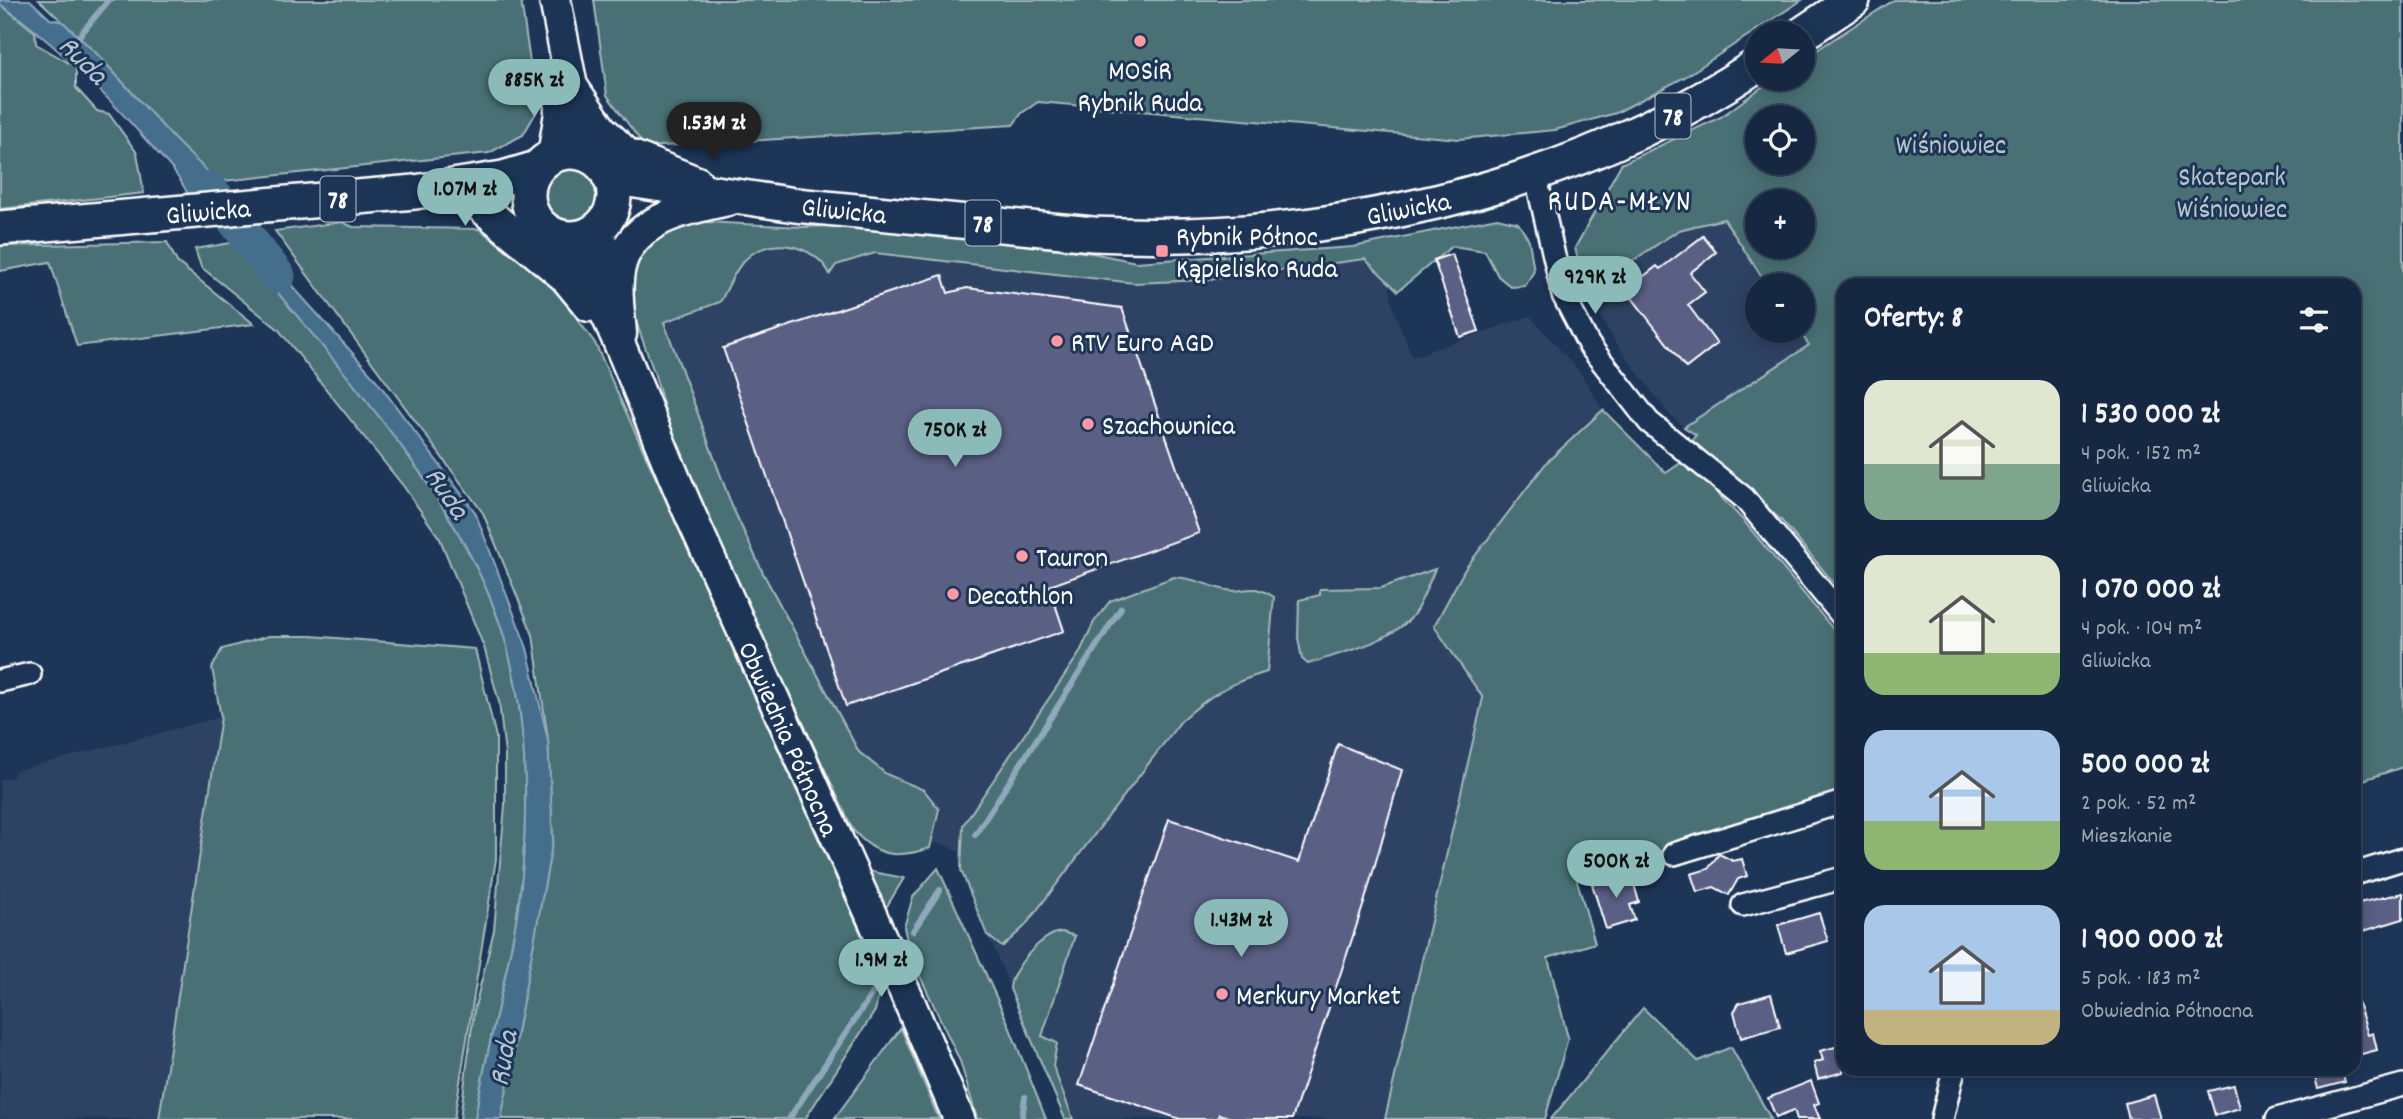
<!DOCTYPE html>
<html lang="pl">
<meta charset="utf-8">
<style>
body{margin:0;font-family:Dekko,sans-serif;background:#23344c;color:#f1f3f6;height:100vh;display:flex;flex-direction:column;font-size:26px;white-space:nowrap}
*{box-sizing:border-box;margin:0}
p{font-size:23px;color:#9ea6b1}
.icon{flex:none;width:38px;height:38px;fill:none;stroke:currentColor;stroke-width:2;stroke-linecap:round;stroke-linejoin:round}
.map{position:relative;flex:1;overflow:hidden}
.panel{position:absolute;left:1836px;top:278px;width:525px;height:798px;display:flex;flex-direction:column;background:#162841;border-radius:21px;box-shadow:0 4px 18px #0003,0 0 0 2px #35445a}
.panel>*{flex:none}
.needle{width:46px;rotate:252deg}
.fabs{position:absolute;left:1745px;top:21px;display:grid;gap:14px}
.fabs a{display:grid;place-items:center;width:70px;height:70px;border-radius:50%;background:#162841;box-shadow:0 4px 18px #0003,0 0 0 2px #35445a;font-size:35px}
.price{position:absolute;translate:-50% -60px;padding:0 16px;border-radius:24px;background:#8bbbb9;color:#111;font-size:23px;line-height:46px;filter:drop-shadow(0 2px 4px #0008)}
.price::after{content:'';position:absolute;left:50%;top:42px;width:21px;height:16px;margin-left:-10px;background:inherit;clip-path:polygon(0 0,100% 0,50% 100%)}
.price.current{background:#222;color:#fff}
ul{padding:0;list-style:none}
li{display:flex;align-items:center;gap:21px;height:175px;padding:0 28px}
li span{display:grid;place-items:center;flex:none;width:196px;height:140px;border-radius:21px;color:#555}
li>.icon{margin-inline-start:auto}
span .icon{width:84px;height:84px;fill:#fffc;stroke-width:1}
li b{font-size:30px}
h2{display:flex;justify-content:space-between;align-items:center;height:84px;padding:0 28px;font-size:30px}
.map>svg:first-child{display:block}
.built{fill:#2f4264}
.green{fill:#4a7175;stroke:#a4b8ba;stroke-width:2;fill-rule:evenodd}
.water{fill:#456e8d;stroke:#8fa8bb;stroke-width:2}
.lines{fill:none;stroke-linecap:round;stroke-linejoin:round}
.stream{stroke:#8fa8bb;stroke-width:6}
.river{stroke:#456e8d;stroke-width:35}
.building{fill:#5a5f84;stroke:#fff;stroke-width:2}
.street-casing{stroke:#fff;stroke-width:26}
.secondary-casing{stroke:#fff;stroke-width:35}
.primary-casing{stroke:#fff;stroke-width:38}
.street{stroke:#1d3557;stroke-width:21}
.secondary{stroke:#1d3557;stroke-width:30}
.primary{stroke:#1d3557;stroke-width:33}
.poi-dot{fill:#ff9aa2;stroke:#1d3557;stroke-width:2.5}
.labels{text-anchor:middle;stroke-width:6;stroke-linejoin:round;paint-order:stroke}
.shield{fill:#1d3557;stroke:#bbc2cd;stroke-width:2}
.shield-label{font-size:26px;font-weight:bold;fill:#fff}
.poi-label{font-size:28px;fill:#fff;stroke:#1d3557;text-anchor:start}
.park-label{font-size:28px;fill:#b7c6c8;stroke:#1d3557}
.street-label{font-size:28px;fill:#fff;stroke:#1d3557}
.water-label{font-size:30px;font-style:italic;fill:#b5c5d1;stroke:#1d3557}
.neighbourhood-label{font-size:30px;letter-spacing:2px;fill:#fff;stroke:#1d3557}
</style>
<div class="map">
<svg width="2403" height="1119" viewBox="0 0 2403 1119">
<rect width="100%" height="100%" fill="#1d3557"/>
<filter id="ink" filterUnits="userSpaceOnUse"><feTurbulence type="fractalNoise" baseFrequency=".0143" numOctaves="2"/><feDisplacementMap in="SourceGraphic" scale="14" xChannelSelector="R" yChannelSelector="G"/><feConvolveMatrix kernelMatrix="1 2 1 2 8 2 1 2 1" color-interpolation-filters="sRGB"/></filter>
<g filter="url(#ink)">
<g class="built">
<polygon points="1724,219 1767,285 1757,285 1757,331 1799,331 1810,345 1684,427 1667,412 1614,340 1586,292 1679,230"/>
<polygon points="781,245 804,248 825,263 836,265 875,253 1134,283 1205,280 1384,256 1394,310 1412,357 1530,316 1580,372 1603,410 1566,441 1465,569 1434,626 1483,698 1385,1119 1065,1119 961,870 960,852 942,844 876,836 732,506 664,322 720,302 747,258 759,250"/>
<polygon points="221,717 159,1119 0,1119 0,780 15,776 14,771"/>
</g>
<g class="green">
<polygon points="39,0 521,0 537,111 523,135 489,153 213,182 97,54"/>
<polygon points="594,0 1802,0 1685,77 1616,113 1555,130 1459,139 1038,102 1022,113 1013,125 645,147 607,95"/>
<path d="M1894 0H2403V767L2354 783V285H1843V594L1781 520 1692 440 1696 435 1684 427 1809 345 1799 331H1802V285H1767L1724 219 1679 230 1586 292 1575 248 1621 164 1721 117 1773 79H1802L1803 59ZM1757 117H1802V163H1757ZM1757 201H1802V247H1757Z"/>
<polygon points="0,4 35,32 36,44 76,67 76,88 97,111 109,114 137,153 144,193 0,209"/>
<circle cx="570" cy="195" r="28"/>
<path d="M1497 218 1518 223 1529 240 1534 271 1525 286 1511 287 1498 276 1485 251 1452 246 1398 291 1365 259 1205 280 1134 283 875 253 836 265 830 274C814 243 766 234 742 263 733 274 727 290 720 302L664 322 732 506 763 573 859 752 886 774 924 790 939 809 930 848C896 859 877 857 853 830L798 712 765 658 678 458 655 375 633 313 632 263 651 240 686 221 803 227 853 225 1092 253 1136 262 1353 247Z"/>
<polygon points="342,222 353,227 479,229 552,285 595,343 882,980 875,1011 805,1119 501,1119 553,839 548,739 533,635 483,513 275,231"/>
<polygon points="167,242 177,262 254,324 77,346 50,262 0,271 0,246"/>
<path d="M236 242C331 359 464 496 506 643 526 714 528 791 523 864 517 950 488 1034 475 1119H460L474 1011 494 930 505 805V754L499 702 484 647 440 539 404 487 278 329 201 267 195 249Z"/>
<polygon points="1603,410 1666,473 1685,460 1743,520 1843,641 1843,795 1576,877 1595,943 1548,958 1568,1038 1545,1119 1385,1119 1483,698 1434,626 1465,569 1547,462"/>
<path d="M1435 569C1428 584 1421 607 1410 619 1385 644 1340 653 1308 664L1302 659 1298 638 1299 600 1320 595V589L1381 588Z"/>
<path d="M1174 577C1194 578 1203 584 1222 589 1244 596 1250 580 1274 597L1267 672C1229 683 1210 695 1181 721L1024 927 1002 947 987 935 961 870 963 825 1079 654 1094 622 1110 601Z"/>
<polygon points="269,636 311,636 475,649 496,737 496,859 454,1119 159,1119 221,717 212,668 222,649"/>
<polygon points="938,868 1007,1021 1046,1119 977,1119 976,1115 960,1061 910,955 904,927 913,897"/>
<polygon points="867,871 904,878 884,911"/>
<path d="M1062 932 1075 936 1042 1036 1057 1043 1053 1066 1073 1119H1065L1010 989C1010 970 1043 932 1062 932Z"/>
<polygon points="1643,1008 1698,1061 1731,1047 1771,1119 1551,1119"/>
<polygon points="901,1028 939,1119 834,1119"/>
</g>
<g class="water">
<path d="M0 0H30L50 19 63 22 97 54 176 141 229 192 188 194C175 169 164 160 146 140 102 90 54 42 0 4Z"/>
<path d="M267 237 270 257 286 279 373 376 475 512 527 648 548 740 553 839 501 1119H475C488 1034 517 950 523 864 528 791 526 714 506 643 464 496 330 360 236 242Z"/>
</g>
<g class="lines">
<g class="stream">
<polyline points="74,42 109,0"/>
<polyline points="975,835 1121,608"/>
<polyline points="913,931 940,890"/>
<polyline points="789,1119 875,989"/>
<polyline points="1022,1119 1025,1097"/>
</g>
<polyline class="river" points="209,188 278,276"/>
</g>
<g class="building">
<polygon points="1703,236 1716,252 1690,273 1705,292 1688,305 1717,344 1686,368 1626,290 1657,266 1660,269"/>
<polygon points="1452,254 1479,331 1460,337 1434,260"/>
<polygon points="942,275 948,293 967,288 1122,308 1199,533 1049,586 1064,631 846,706 723,348"/>
<polygon points="1338,744 1402,770 1364,903 1292,1119 1234,1119 1219,1114 1218,1119 1180,1119 1079,1085 1169,819 1299,862"/>
<polygon points="1719,854 1733,861 1742,859 1747,876 1738,879 1729,895 1714,887 1697,892 1691,874 1708,869"/>
<polygon points="1631,873 1639,902 1630,905 1635,920 1606,929 1592,884"/>
<polygon points="2403,893 2403,919 2354,934 2354,904"/>
<polygon points="1819,913 1828,941 1786,953 1778,925"/>
<polygon points="1771,994 1780,1027 1741,1038 1734,1012 1739,1003"/>
<polygon points="2354,1002 2358,1002 2368,1035 2373,1033 2377,1050 2354,1056"/>
<polygon points="1843,1045 1843,1072 1818,1079 1814,1063 1823,1060 1820,1051"/>
<polygon points="2313,1069 2341,1069 2345,1082 2318,1089"/>
<polygon points="1811,1081 1819,1103 1814,1105 1820,1119 1797,1119 1794,1110 1776,1117 1768,1098"/>
<polygon points="2234,1085 2240,1108 2215,1115 2208,1091"/>
<polygon points="2154,1095 2161,1119 2129,1119 2125,1103"/>
</g>
<g class="lines">
<g class="street-casing">
<g id="street">
<polyline points="1535,173 1563,295 1589,345 1649,422 1744,498 1843,617"/>
<polyline points="0,681 30,674"/>
<polyline points="1674,854 1843,802"/>
<polyline points="2354,874 2403,859"/>
<polyline points="1743,905 1843,878"/>
<polyline points="1942,1119 1954,1069"/>
<polyline points="2277,1119 2403,1085"/>
</g>
</g>
<g class="secondary-casing">
<g id="secondary">
<polyline points="555,0 577,112 593,158"/>
<polyline points="572,86 601,129 627,154 697,182"/>
<polyline points="553,156 560,113 559,83"/>
<polyline points="468,196 565,277 589,306"/>
<polyline points="599,226 609,294"/>
<path d="M565 237C620 326 651 430 695 525 784 723 876 919 959 1119"/>
<path d="M621 334C620 317 616 298 618 280 622 217 689 209 737 198"/>
</g>
</g>
<g class="primary-casing">
<g id="primary">
<polyline points="1802,34 1853,0"/>
<circle cx="571" cy="195" r="43"/>
<path d="M609 177 795 205 1093 234C1320 245 1568 192 1757 65"/>
<polyline points="0,228 415,192 503,178 537,168"/>
</g>
</g>
<use href="#street" class="street"/>
<use href="#secondary" class="secondary"/>
<use href="#primary" class="primary"/>
</g>
</g>
<g class="poi-dot">
<circle cx="1140" cy="41" r="7"/>
<rect x="1155" y="244" width="14" height="14" rx="3.5"/>
<circle cx="1057" cy="341" r="7"/>
<circle cx="1088" cy="424" r="7"/>
<circle cx="1022" cy="556" r="7"/>
<circle cx="953" cy="594" r="7"/>
<circle cx="1222" cy="994" r="7"/>
</g>
<g class="labels">
<g class="shield">
<rect x="1655.5" y="93.5" width="35" height="45" rx="5"/>
<rect x="320.5" y="176.5" width="35" height="45" rx="5"/>
<rect x="965.5" y="200.5" width="35" height="45" rx="5"/>
</g>
<g class="shield-label">
<text x="1673" y="125">78</text>
<text x="338" y="208">78</text>
<text x="983" y="232">78</text>
</g>
<g class="poi-label">
<text x="1140" y="79" text-anchor="middle">MOSiR<tspan x="1140" dy="32">Rybnik Ruda</tspan></text>
<text x="1176" y="245">Rybnik Północ<tspan x="1176" dy="32">Kąpielisko Ruda</tspan></text>
<text x="1071" y="351">RTV Euro AGD</text>
<text x="1102" y="434">Szachownica</text>
<text x="1036" y="566">Tauron</text>
<text x="967" y="604">Decathlon</text>
<text x="1236" y="1004">Merkury Market</text>
</g>
<g class="park-label">
<text x="1951" y="153">Wiśniowiec</text>
<text x="2232" y="185">Skatepark<tspan x="2232" dy="32">Wiśniowiec</tspan></text>
</g>
<g class="street-label">
<text transform="translate(1408 207) rotate(-11)" y="10">Gliwicka</text>
<text transform="translate(844 209) rotate(6)" y="10">Gliwicka</text>
<text transform="translate(208 210) rotate(-5)" y="10">Gliwicka</text>
<text transform="translate(790 738) rotate(66)" y="10">Obwiednia Północna</text>
</g>
<g class="water-label">
<text transform="translate(84 59) rotate(45)" y="10">Ruda</text>
<text transform="translate(448 492) rotate(56)" y="10">Ruda</text>
<text transform="translate(502 1058) rotate(-80)" y="10">Ruda</text>
</g>
<g class="neighbourhood-label">
<text x="1620" y="210">RUDA-MŁYN</text>
</g>
</g>
</svg>
<div class="fabs">
<a><svg class="needle" viewBox="-14 -14 28 28"><path d="M0-13l5 13h-10z" fill="#e53935"/><path d="M0 13l5-13h-10z" fill="#9ea6b1"/></svg></a>
<a><svg class="icon" aria-label="locate" viewBox="0 0 24 24"><circle cx="12" cy="12" r="6"/><path d="M12 2v4M12 18v4M2 12h4M18 12h4"/></svg></a>
<a>+</a>
<a>−</a>
</div>
<b class="price" style="left:534px;top:119px">885K zł</b>
<b class="price current" style="left:714px;top:162px">1.53M zł</b>
<b class="price" style="left:465px;top:228px">1.07M zł</b>
<b class="price" style="left:1595px;top:316px">929K zł</b>
<b class="price" style="left:955px;top:469px">750K zł</b>
<b class="price" style="left:1616px;top:900px">500K zł</b>
<b class="price" style="left:1241px;top:959px">1.43M zł</b>
<b class="price" style="left:881px;top:999px">1.9M zł</b>
<section class="panel">
<h2>Oferty: 8<svg class="icon" aria-label="filters" viewBox="0 0 24 24"><path d="M4 7h16M4 17h16"/><circle cx="9" cy="7" r="2"/><circle cx="15" cy="17" r="2"/></svg></h2>
<ul>
<li><span style="background:linear-gradient(#dfe7d0 60%,#7fa58c 0)"><svg class="icon" aria-label="home" viewBox="0 0 24 24"><path d="M3 11l9-7 9 7M6 9v11h12V9"/></svg></span><div><b>1 530 000 zł</b><p>4 pok. · 152 m²</p><p>Gliwicka</p></div></li>
<li><span style="background:linear-gradient(#dfe7d0 70%,#8fb573 0)"><svg class="icon" aria-label="home" viewBox="0 0 24 24"><path d="M3 11l9-7 9 7M6 9v11h12V9"/></svg></span><div><b>1 070 000 zł</b><p>4 pok. · 104 m²</p><p>Gliwicka</p></div></li>
<li><span style="background:linear-gradient(#a9c7e8 65%,#8fb573 0)"><svg class="icon" aria-label="home" viewBox="0 0 24 24"><path d="M3 11l9-7 9 7M6 9v11h12V9"/></svg></span><div><b>500 000 zł</b><p>2 pok. · 52 m²</p><p>Mieszkanie</p></div></li>
<li><span style="background:linear-gradient(#a9c7e8 75%,#c2b280 0)"><svg class="icon" aria-label="home" viewBox="0 0 24 24"><path d="M3 11l9-7 9 7M6 9v11h12V9"/></svg></span><div><b>1 900 000 zł</b><p>5 pok. · 183 m²</p><p>Obwiednia Północna</p></div></li>
</ul>
</section>
</div>
